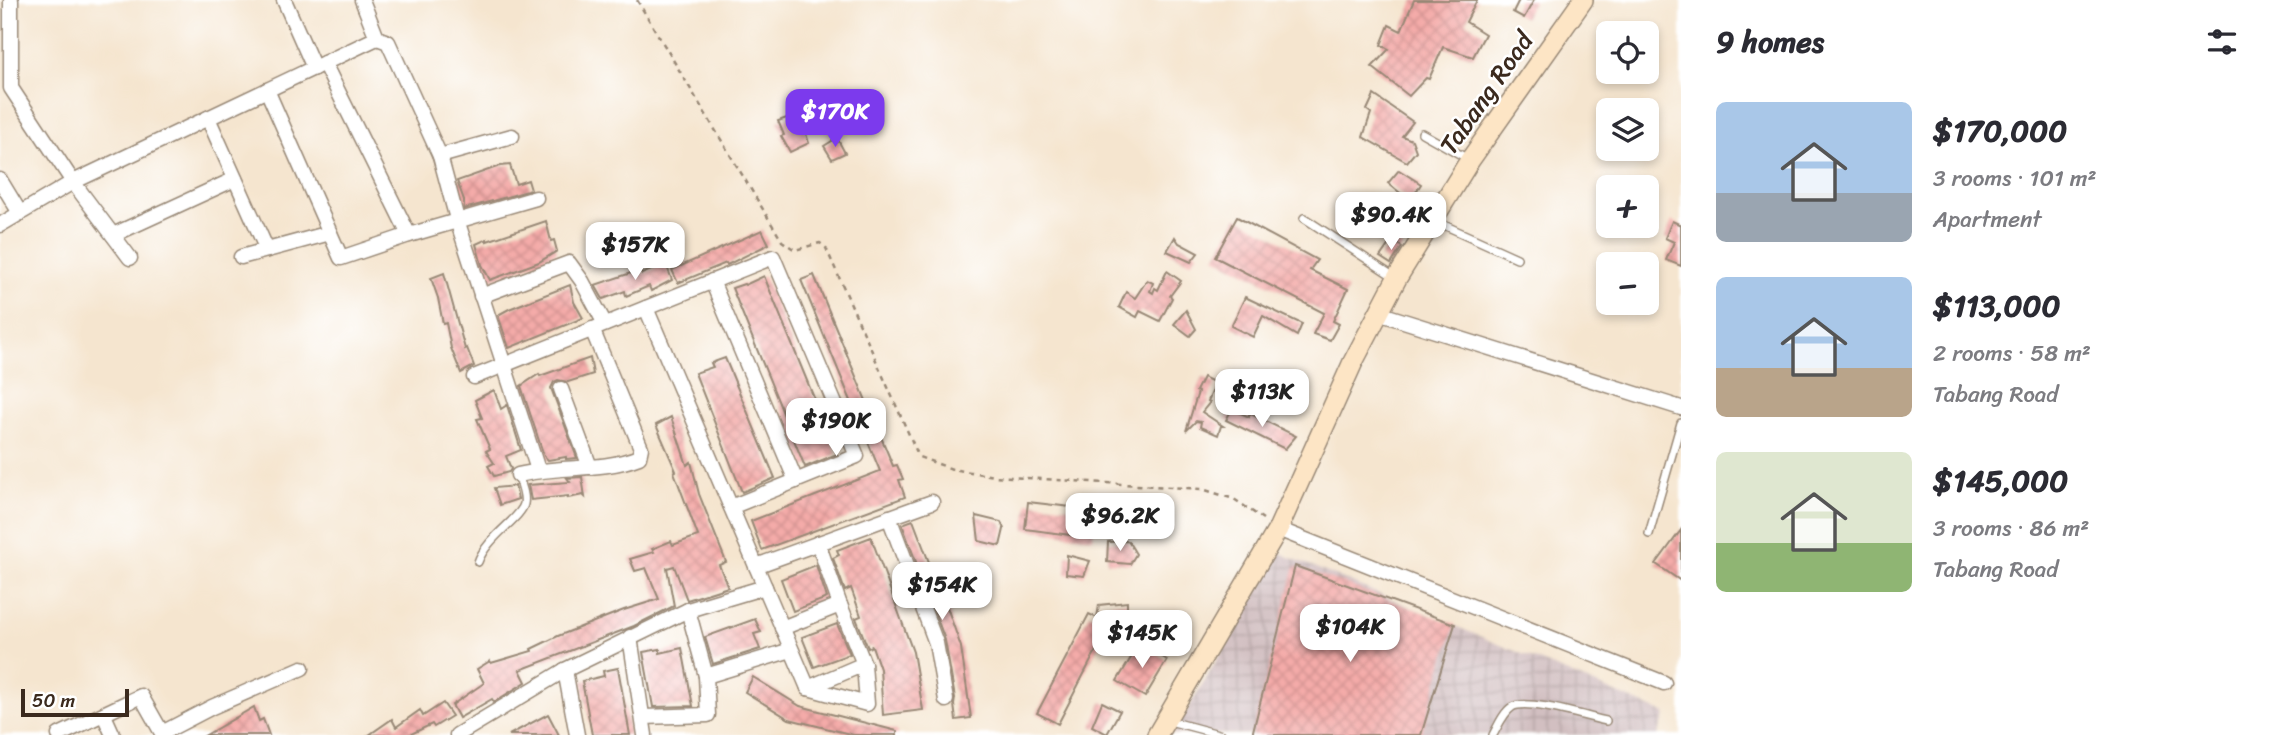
<!DOCTYPE html>
<meta charset="utf-8">
<style>
body{margin:0;font-family:Sriracha,sans-serif;background:#f2f2f3;color:#2b2b33;height:100vh;display:flex;flex-direction:column;font-size:26px;white-space:nowrap}
*{box-sizing:border-box;margin:0}
p{font-size:23px;color:#7c7c81}
.icon{flex:none;width:38px;height:38px;fill:none;stroke:currentColor;stroke-width:2;stroke-linecap:round;stroke-linejoin:round}
.map{position:relative;flex:1;overflow:hidden}
.panel{display:flex;flex-direction:column;background:#fff;width:595px}
.panel>*{flex:none}
.controls{position:absolute;left:1596px;top:21px;display:grid;gap:14px}
.controls a{display:grid;place-items:center;width:63px;height:63px;border-radius:10px;background:#fff;box-shadow:0 4px 10px #0003;font-size:35px}
.scale{position:absolute;left:21px;bottom:18px;width:108px;box-sizing:border-box;padding-left:7px;border:4px solid #3b2a1e;border-top:0;font-size:19px;line-height:24px;white-space:nowrap;color:#3b2a1e;-webkit-text-stroke:5px #fff;paint-order:stroke}
.price{position:absolute;translate:-50% -60px;padding:0 16px;border-radius:14px;background:#fff;color:#222;font-size:23px;line-height:46px;filter:drop-shadow(0 2px 4px #0008)}
.price::after{content:'';position:absolute;left:50%;top:42px;width:21px;height:16px;margin-left:-10px;background:inherit;clip-path:polygon(0 0,100% 0,50% 100%)}
.price.on{background:#7c3aed;color:#fff}
ul{padding:0;list-style:none}
li{display:flex;align-items:center;gap:21px;height:175px;padding:0 35px}
li span{display:grid;place-items:center;flex:none;width:196px;height:140px;border-radius:10px;color:#555}
li>.icon{margin-inline-start:auto}
span .icon{width:84px;height:84px;fill:#fffc;stroke-width:1}
li b{font-size:30px}
h2{display:flex;justify-content:space-between;align-items:center;height:84px;padding:0 35px;font-size:30px}
main{display:flex;flex:1;min-height:0}
.map>svg:first-child{display:block}
.industrial{fill:url(#industrial-grid)}
.building{fill:url(#building-cross-hatch)}
.lines{fill:none;stroke-linecap:round;stroke-linejoin:round}
.lane-casing{stroke:#988876;stroke-width:10}
.street-casing{stroke:#988876;stroke-width:17}
.secondary-casing{stroke:#988876;stroke-width:22}
.path{stroke:#988876;stroke-width:2.5;stroke-dasharray:5 5;stroke-linecap:butt}
.lane{stroke:#fff;stroke-width:7}
.street{stroke:#fff;stroke-width:14}
.secondary{stroke:#fde5c5;stroke-width:19}
.labels{text-anchor:middle;stroke-width:5;stroke-linejoin:round;paint-order:stroke}
.street-label{font-size:26px;fill:#3b2a1e;stroke:#fff}
</style>
<main>
<div class="map">
<svg width="1681" height="735" viewBox="0 0 1681 735">
<defs>
<pattern id="industrial-grid" width="8" height="8" patternUnits="userSpaceOnUse" patternTransform="scale(1.75)"><rect width="8" height="8" fill="#d2bfc1"/><path d="M0 4h8M4 0v8" fill="none" stroke="#b5a4a5"/></pattern>
<pattern id="building-cross-hatch" width="8" height="8" patternUnits="userSpaceOnUse" patternTransform="scale(1.75)"><rect width="8" height="8" fill="#f4aba9"/><path d="M0 0l8 8M0 8l8-8" fill="none" stroke="#d29391"/></pattern>
</defs>
<rect width="100%" height="100%" fill="#fff"/>
<filter id="ink" filterUnits="userSpaceOnUse"><feTurbulence type="fractalNoise" baseFrequency=".0143" numOctaves="2"/><feDisplacementMap in="SourceGraphic" scale="14" xChannelSelector="R" yChannelSelector="G"/><feConvolveMatrix kernelMatrix="1 2 1 2 8 2 1 2 1" color-interpolation-filters="sRGB"/></filter>
<filter id="wash" filterUnits="userSpaceOnUse"><feTurbulence type="fractalNoise" baseFrequency=".00686" numOctaves="4" result="noise"/><feDisplacementMap in="SourceGraphic" scale="28" xChannelSelector="R" yChannelSelector="G"/><feGaussianBlur stdDeviation="1.57" result="paint"/><feColorMatrix in="noise" values="0 0 0 0 0 0 0 0 0 0 0 0 0 0 0 0 0 1.4 0 .05"/><feComposite in="paint" operator="in"/></filter>
<g filter="url(#wash)">
<rect width="100%" height="100%" fill="#f5e5cf"/>
<polygon class="industrial" points="1280,553 1666,714 1658,735 1173,734"/>
<g id="blocks">
<g class="building">
<polygon points="1414,0 1477,0 1466,22 1485,34 1473,57 1443,47 1429,79 1426,78 1409,96 1372,67 1389,49 1381,45 1389,25 1401,31"/>
<polygon points="1519,0 1534,0 1524,18 1513,12"/>
<polygon points="1374,95 1413,122 1402,136 1412,140 1416,151 1407,162 1363,137 1371,113 1367,110"/>
<polygon points="804,112 807,124 803,125 809,143 790,152 781,136 784,135 778,121"/>
<polygon points="837,138 845,153 832,159 824,146"/>
<polygon points="510,165 516,184 528,180 531,190 464,209 464,200 457,181 500,166"/>
<polygon points="1399,170 1421,184 1410,201 1388,183"/>
<polygon points="1237,217 1317,260 1310,270 1348,289 1333,321 1339,324 1330,340 1313,334 1324,313 1215,257"/>
<polygon points="546,221 551,241 554,240 557,251 539,262 490,280 482,265 476,244 487,239 487,241"/>
<polygon points="1672,221 1681,225 1681,266 1666,260 1674,242 1665,238"/>
<polygon points="762,230 769,244 727,265 726,263 678,283 672,270"/>
<polygon points="1175,237 1179,243 1198,253 1191,262 1167,251"/>
<polygon points="1392,240 1402,247 1391,264 1380,257"/>
<polygon points="666,264 672,280 651,291 649,286 626,296 625,291 603,299 595,285 640,270 642,274"/>
<polygon points="1167,271 1181,281 1170,296 1172,298 1160,321 1140,311 1137,317 1119,307 1126,292 1135,298 1147,280 1153,283 1150,291 1153,293 1155,288 1158,290"/>
<polygon points="444,273 465,349 467,348 474,366 461,373 451,348 446,323 443,324 438,298 431,278"/>
<polygon points="814,275 893,466 897,465 903,479 899,480 905,497 762,550 751,521 880,471 801,280"/>
<polygon points="764,276 837,454 805,467 732,288 744,284 745,285"/>
<polygon points="570,285 574,302 583,318 509,348 498,315 509,309"/>
<polygon points="1245,297 1302,324 1297,336 1263,316 1253,337 1231,326"/>
<polygon points="1186,310 1196,329 1190,336 1174,324"/>
<polygon points="590,358 593,374 568,382 558,380 554,382 551,388 577,458 566,459 566,457 548,460 544,456 521,386 539,374 540,376"/>
<polygon points="725,358 775,478 742,492 695,373 713,367 711,363"/>
<polygon points="1203,377 1216,383 1208,401 1210,402 1202,412 1223,426 1221,426 1218,435 1200,427 1201,422 1196,421 1186,431 1198,392 1196,391"/>
<polygon points="494,390 501,409 507,405 521,450 506,456 511,469 509,472 494,476 488,466 494,463 486,451 490,449 477,419 482,418 475,400"/>
<polygon points="1232,409 1249,417 1249,413 1296,436 1285,449 1226,420"/>
<polygon points="671,417 687,465 691,462 699,494 726,562 719,565 728,587 687,600 674,566 667,568 674,606 634,626 520,670 526,682 494,702 492,699 459,718 452,705 484,683 477,669 490,661 491,663 532,651 531,649 558,636 624,610 659,599 646,568 635,571 630,559 654,552 652,549 671,541 673,545 698,536 674,472 676,471 656,425"/>
<polygon points="582,477 585,497 583,495 568,498 568,496 531,500 528,485 570,482 567,478"/>
<polygon points="515,486 518,499 500,505 494,488"/>
<polygon points="1028,502 1096,510 1093,538 1025,529"/>
<polygon points="976,516 1001,522 1004,529 1000,546 979,541"/>
<polygon points="913,520 932,570 934,570 961,647 971,718 956,720 954,705 955,698 945,640 902,524"/>
<polygon points="1681,530 1681,581 1656,564"/>
<polygon points="871,537 913,652 923,710 883,715 880,669 872,646 868,648 856,618 861,616 851,588 845,591 833,558 839,555 837,550"/>
<polygon points="1128,541 1136,554 1130,564 1107,562 1108,542"/>
<polygon points="1067,555 1090,561 1084,576 1066,574"/>
<polygon points="816,565 827,598 793,611 781,579"/>
<polygon points="1295,566 1455,624 1421,735 1252,735"/>
<polygon points="1127,602 1127,612 1130,616 1125,626 1111,622 1058,724 1037,713 1089,614 1097,618 1099,605"/>
<polygon points="755,619 761,632 754,634 760,649 713,664 705,637"/>
<polygon points="837,624 850,654 814,667 802,637"/>
<polygon points="1140,643 1167,660 1145,697 1117,681"/>
<polygon points="682,648 693,706 653,707 643,652 660,649 660,653"/>
<polygon points="618,668 630,735 592,735 582,681 604,676 603,671"/>
<polygon points="753,677 800,706 897,731 897,735 854,735 789,719 745,692"/>
<polygon points="1102,702 1120,711 1107,734 1092,726"/>
<polygon points="443,703 452,716 434,727 432,724 409,735 369,735 392,719 396,727 420,710 423,716"/>
<polygon points="254,707 259,721 263,719 269,735 206,735"/>
<polygon points="548,714 559,735 509,735"/>
</g>
</g>
</g>
<g filter="url(#ink)">
<use href="#blocks" fill-opacity="0" stroke="#988876" stroke-width="2"/>
<g class="lines">
<g class="lane-casing">
<g id="lane">
<polyline points="1422,133 1470,160"/>
<polyline points="1304,218 1396,278"/>
<polyline points="1435,221 1517,258"/>
<polyline points="1649,534 1681,423"/>
<path d="M478 562C486 538 521 518 524 504 526 495 521 484 518 475"/>
<polyline points="1166,720 1222,735"/>
<path d="M1493 735C1498 726 1503 713 1512 707 1527 698 1587 717 1606 721"/>
</g>
</g>
<g class="street-casing">
<g id="street">
<polyline points="11,0 11,88 73,182 130,258"/>
<polyline points="284,0 314,68"/>
<polyline points="362,0 377,38"/>
<polyline points="324,63 409,235"/>
<polyline points="267,90 341,258 409,235 536,198"/>
<polyline points="208,118 267,250"/>
<polyline points="440,156 512,136"/>
<polyline points="0,180 20,213"/>
<polyline points="0,225 73,182 377,38 388,42 440,156 458,223 538,470"/>
<polyline points="113,235 235,179"/>
<polyline points="241,257 330,233"/>
<polyline points="712,281 796,481"/>
<polyline points="481,296 569,263 582,281 605,324"/>
<polyline points="646,308 808,688"/>
<polyline points="1378,313 1681,408"/>
<polyline points="474,377 773,257 857,456 731,507"/>
<polyline points="561,389 590,467"/>
<path d="M518 475C558 465 601 472 639 457L641 448 592 329"/>
<polyline points="889,517 936,643 946,700"/>
<polyline points="1278,529 1664,683"/>
<polyline points="756,566 932,502"/>
<polyline points="782,628 840,605"/>
<polyline points="630,637 645,735"/>
<polyline points="706,676 791,650"/>
<polyline points="808,688 867,704 864,664 840,605 818,543"/>
<polyline points="808,688 864,664"/>
<polyline points="104,715 113,735"/>
<polyline points="643,717 708,715 706,676 688,610"/>
<polyline points="59,735 141,696 162,733 212,707 302,668"/>
<polyline points="457,735 565,670"/>
<polyline points="577,735 565,670 688,610 765,587"/>
</g>
</g>
<g class="secondary-casing">
<polyline id="secondary" points="1157,735 1278,529 1353,362 1397,278 1470,160 1583,0"/>
</g>
<polyline class="path" points="637,0 782,241 795,250 820,243 826,248 919,457 952,469 994,476 1202,489 1234,499 1263,519"/>
<use href="#lane" class="lane"/>
<use href="#street" class="street"/>
<use href="#secondary" class="secondary"/>
</g>
</g>
<g class="labels">
<g class="street-label">
<text transform="translate(1486 93) rotate(-55)" y="9">Tabang Road</text>
</g>
</g>
</svg>
<div class="controls">
<a><svg class="icon" aria-label="locate" viewBox="0 0 24 24"><circle cx="12" cy="12" r="6"/><path d="M12 2v4M12 18v4M2 12h4M18 12h4"/></svg></a>
<a><svg class="icon" aria-label="layers" viewBox="0 0 24 24"><path d="M12 4l9 5-9 5-9-5zM3 14l9 5 9-5"/></svg></a>
<a>+</a>
<a>−</a>
</div>
<div class="scale">50 m</div>
<b class="price on" style="left:835px;top:149px">$170K</b>
<b class="price" style="left:1391px;top:252px">$90.4K</b>
<b class="price" style="left:635px;top:282px">$157K</b>
<b class="price" style="left:1262px;top:429px">$113K</b>
<b class="price" style="left:836px;top:458px">$190K</b>
<b class="price" style="left:1120px;top:553px">$96.2K</b>
<b class="price" style="left:942px;top:622px">$154K</b>
<b class="price" style="left:1350px;top:664px">$104K</b>
<b class="price" style="left:1142px;top:670px">$145K</b>
</div>
<section class="panel">
<h2>9 homes<svg class="icon" aria-label="filters" viewBox="0 0 24 24"><path d="M4 7h16M4 17h16"/><circle cx="9" cy="7" r="2"/><circle cx="15" cy="17" r="2"/></svg></h2>
<ul>
<li><span style="background:linear-gradient(#a9c7e8 65%,#9aa5b1 0)"><svg class="icon" aria-label="home" viewBox="0 0 24 24"><path d="M3 11l9-7 9 7M6 9v11h12V9"/></svg></span><div><b>$170,000</b><p>3 rooms · 101 m²</p><p>Apartment</p></div></li>
<li><span style="background:linear-gradient(#a9c7e8 65%,#b9a48a 0)"><svg class="icon" aria-label="home" viewBox="0 0 24 24"><path d="M3 11l9-7 9 7M6 9v11h12V9"/></svg></span><div><b>$113,000</b><p>2 rooms · 58 m²</p><p>Tabang Road</p></div></li>
<li><span style="background:linear-gradient(#dfe7d0 65%,#8fb573 0)"><svg class="icon" aria-label="home" viewBox="0 0 24 24"><path d="M3 11l9-7 9 7M6 9v11h12V9"/></svg></span><div><b>$145,000</b><p>3 rooms · 86 m²</p><p>Tabang Road</p></div></li>
</ul>
</section>
</main>
